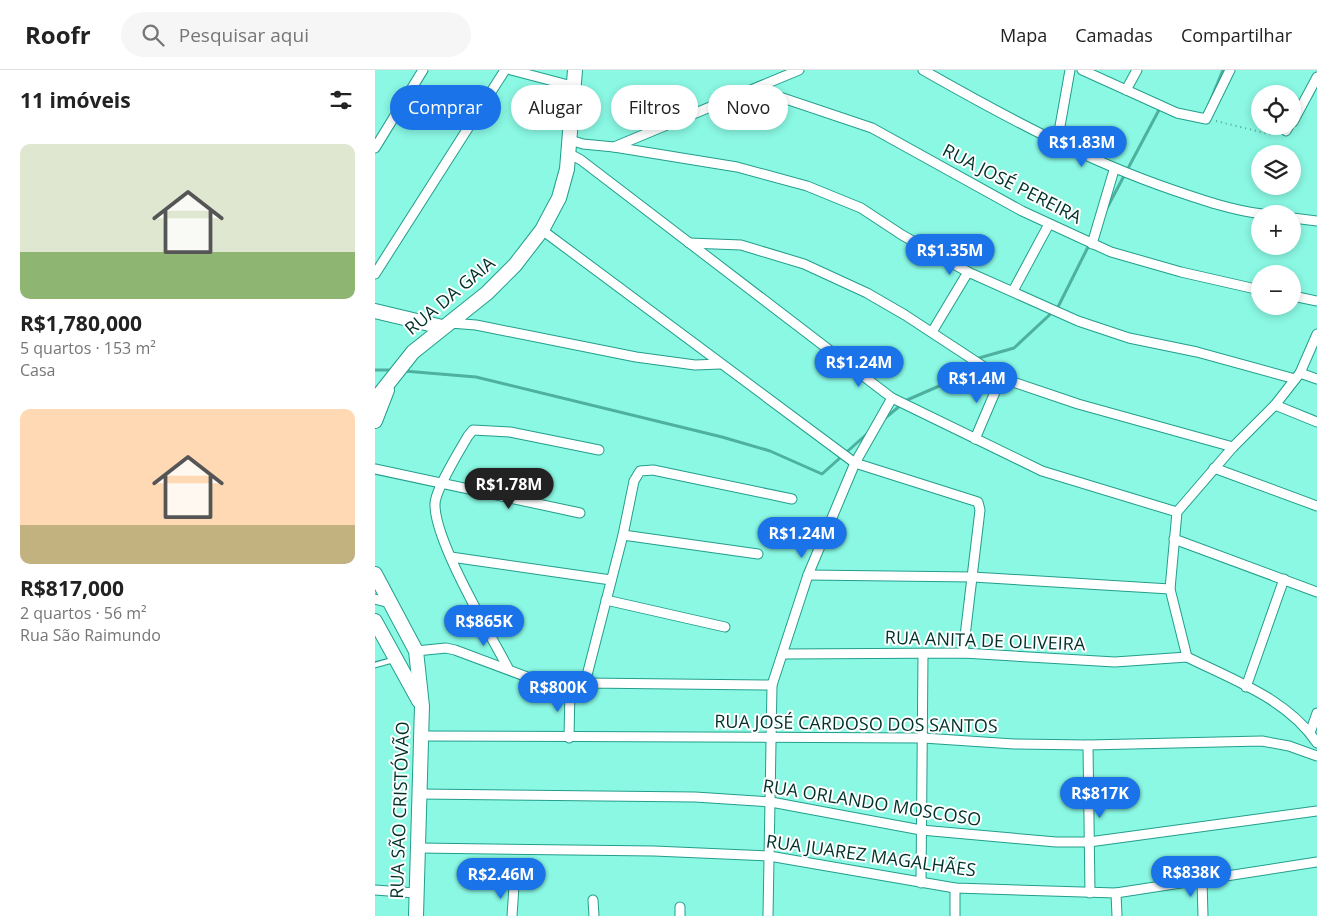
<!DOCTYPE html>
<html lang="pt">
<meta charset="utf-8">
<style>
body{margin:0;font-family:"Open Sans",sans-serif;background:#f6f6f6;color:#222;height:100vh;display:flex;flex-direction:column;font-size:19px;white-space:nowrap}
*{box-sizing:border-box;margin:0}
p{font-size:16px;color:#767676}
.icon{flex:none;width:28px;height:28px;fill:none;stroke:currentColor;stroke-width:2;stroke-linecap:round;stroke-linejoin:round}
.map{position:relative;flex:1;overflow:hidden}
.panel{display:flex;flex-direction:column;background:#fff;width:375px}
.panel>*{flex:none}
.hud{position:absolute;left:15px;top:15px;width:475px;height:45px;display:flex;gap:10px}
.controls{position:absolute;left:876px;top:15px;display:grid;gap:10px}
.controls a{display:grid;place-items:center;width:50px;height:50px;border-radius:50%;background:#fff;box-shadow:0 2px 8px #0003;font-size:25px}
.price{position:absolute;translate:-50% -42px;padding:0 11px;border-radius:18px;background:#1a73e8;color:#fff;font-size:16px;line-height:32px;filter:drop-shadow(0 1px 2px #0008)}
.price::after{content:'';position:absolute;left:50%;top:30px;width:15px;height:11px;margin-left:-8px;background:inherit;clip-path:polygon(0 0,100% 0,50% 100%)}
.price.selected{background:#222;color:#fff}
ul{padding:0;list-style:none}
li{display:grid;align-content:center;gap:10px;height:265px;padding:0 20px}
li span{display:grid;place-items:center;height:155px;border-radius:10px;color:#555}
li>.icon{margin-inline-start:auto}
span .icon{width:90px;height:90px;fill:#fffc;stroke-width:1}
li b{font-size:21px}
h2{display:flex;justify-content:space-between;align-items:center;height:60px;padding:0 20px;font-size:21px}
.tag{padding:0 18px;border-radius:22px;background:#fff;box-shadow:0 2px 8px #0003;font-size:18px;line-height:45px}
.tag.selected{background:#1a73e8;color:#fff}
header{display:flex;align-items:center;gap:30px;box-sizing:border-box;height:70px;padding:0 25px;background:#fff;border-bottom:1px solid #e0e0e0}
header strong{font-size:24px}
nav{display:flex;gap:28px;margin-inline-start:auto;font-size:18px}
.search{width:350px;height:45px;background:#f6f6f6;display:flex;align-items:center;gap:12px;box-sizing:border-box;padding:0 18px;border-radius:28px;color:#767676;font-size:19px}
main{display:flex;flex:1;min-height:0}
.map>svg:first-child{display:block}
.lines{fill:none;stroke-linecap:round;stroke-linejoin:round}
.stream{stroke:#4eb09f;stroke-width:3}
.lane-casing{stroke:#239e8c;stroke-width:7}
.street-casing{stroke:#239e8c;stroke-width:11}
.secondary-casing{stroke:#239e8c;stroke-width:16}
.path{stroke:#51a697;stroke-width:2;stroke-dasharray:1 4;stroke-linecap:butt}
.lane{stroke:#fff;stroke-width:4.5}
.street{stroke:#fff;stroke-width:9}
.secondary{stroke:#fff;stroke-width:14}
.labels{text-anchor:middle;stroke-width:4;stroke-linejoin:round;paint-order:stroke}
.street-label{font-size:18px;fill:#00322a;stroke:#fff}
</style>
<header>
<strong>Roofr</strong>
<div class="search"><svg class="icon" aria-label="search" viewBox="0 0 24 24"><circle cx="10" cy="10" r="6"/><path d="M15 15l6 6"/></svg>Pesquisar aqui</div>
<nav><a>Mapa</a><a>Camadas</a><a>Compartilhar</a></nav>
</header>
<main>
<section class="panel">
<h2>11 imóveis<svg class="icon" aria-label="filters" viewBox="0 0 24 24"><path d="M4 7h16M4 17h16"/><circle cx="9" cy="7" r="2"/><circle cx="15" cy="17" r="2"/></svg></h2>
<ul>
<li><span style="background:linear-gradient(#dfe7d0 70%,#8fb573 0)"><svg class="icon" aria-label="home" viewBox="0 0 24 24"><path d="M3 11l9-7 9 7M6 9v11h12V9"/></svg></span><div><b>R$1,780,000</b><p>5 quartos · 153 m²</p><p>Casa</p></div></li>
<li><span style="background:linear-gradient(#ffd9b3 75%,#c2b280 0)"><svg class="icon" aria-label="home" viewBox="0 0 24 24"><path d="M3 11l9-7 9 7M6 9v11h12V9"/></svg></span><div><b>R$817,000</b><p>2 quartos · 56 m²</p><p>Rua São Raimundo</p></div></li>
</ul>
</section>
<div class="map">
<svg width="942" height="846" viewBox="0 0 942 846">
<rect width="100%" height="100%" fill="#8af8e3"/>
<g class="lines">
<g class="stream">
<polyline points="834,34 848,0"/>
<polyline points="732,138 785,38"/>
<polyline points="0,300 18,300"/>
<polyline points="29,301 101,307 347,367 395,381 447,404 493,363"/>
<polyline points="509,349 532,330 578,310 597,290 639,278 683,237 715,173"/>
</g>
<g class="lane-casing">
<polyline id="lane" points="0,595 18,590"/>
</g>
<g class="street-casing">
<g id="street">
<polyline points="136,0 197,16"/>
<path d="M548 0C629 46 710 90 798 120 827 130 856 140 887 144"/>
<polyline points="707,0 802,43 831,49 855,0"/>
<polyline points="381,19 497,58 647,141 736,182 806,202 885,220"/>
<polyline points="751,20 762,0"/>
<polyline points="918,52 942,7"/>
<polyline points="911,61 914,56"/>
<polyline points="195,70 208,74 239,77 424,0"/>
<polyline points="682,73 695,0"/>
<polyline points="239,77 362,97 432,116 486,138 527,165 593,202 703,251 754,268 822,282 920,309"/>
<polyline points="0,78 48,0"/>
<polyline points="195,84 206,90 517,328 667,401 802,442"/>
<polyline points="918,148 942,151"/>
<polyline points="167,160 480,393 603,432 605,440 588,583"/>
<polyline points="314,173 366,175 429,194 492,223 530,245 626,308 703,334 858,377"/>
<polyline points="717,174 739,100"/>
<polyline points="0,204 130,0"/>
<polyline points="638,221 674,154"/>
<polyline points="918,226 942,231"/>
<polyline points="75,253 101,255 261,287 320,295 345,294"/>
<polyline points="557,262 593,202"/>
<path d="M942 264 925 303 900 335 858 377 802 442 795 519 812 587C858 610 913 629 942 673"/>
<polyline points="925,303 942,309"/>
<polyline points="900,335 942,352"/>
<polyline points="600,369 626,308"/>
<polyline points="839,398 942,436"/>
<polyline points="0,399 205,443"/>
<polyline points="248,465 383,484"/>
<polyline points="799,469 942,522"/>
<polyline points="76,487 236,510"/>
<polyline points="433,505 598,507 795,519"/>
<polyline points="0,529 15,533"/>
<polyline points="231,530 350,557"/>
<polyline points="41,581 71,578 80,580 171,614 195,618 210,613 397,615"/>
<polyline points="408,584 588,583 740,592 812,587"/>
<path d="M133 598C114 562 59 470 60 434 60 420 85 380 93 366L98 360 135 362 224 380"/>
<polyline points="210,613 248,465 259,411 265,401 278,400 417,429"/>
<polyline points="871,617 909,509"/>
<polyline points="935,663 942,643"/>
<polyline points="46,666 548,668 639,674 713,675 887,671 914,676 942,686"/>
<polyline points="194,668 195,618"/>
<polyline points="713,675 715,823"/>
<polyline points="45,724 320,727 396,732 546,760 681,772 714,772 942,741"/>
<polyline points="44,778 279,781 394,786 580,818 741,823 942,792"/>
<polyline points="827,810 828,846"/>
<polyline points="546,813 548,585"/>
<polyline points="0,820 40,823"/>
<polyline points="741,823 742,846"/>
<polyline points="218,830 219,846"/>
<polyline points="305,837 305,846"/>
<polyline points="137,846 139,816"/>
<polyline points="393,846 397,615 433,505 480,393 517,328"/>
<polyline points="580,846 580,818"/>
</g>
</g>
<g class="secondary-casing">
<g id="secondary">
<polyline points="0,241 67,257"/>
<polyline points="0,330 38,282 112,223 140,195 167,160 184,128 192,99 200,0"/>
<polyline points="0,351 12,320"/>
<polyline points="0,504 41,581 47,636 41,846"/>
<polyline points="0,551 44,631"/>
</g>
</g>
<polyline class="path" points="841,51 894,64 902,64"/>
<use href="#lane" class="lane"/>
<use href="#street" class="street"/>
<use href="#secondary" class="secondary"/>
</g>
<g class="labels">
<g class="street-label">
<text transform="translate(637 114) rotate(27)" y="6">RUA JOSÉ PEREIRA</text>
<text transform="translate(75 226) rotate(-40)" y="6">RUA DA GAIA</text>
<text transform="translate(610 571) rotate(2)" y="6">RUA ANITA DE OLIVEIRA</text>
<text transform="translate(481 654) rotate(1)" y="6">RUA JOSÉ CARDOSO DOS SANTOS</text>
<text transform="translate(497 733) rotate(9)" y="6">RUA ORLANDO MOSCOSO</text>
<text transform="translate(25 740) rotate(-88)" y="6">RUA SÃO CRISTÓVÃO</text>
<text transform="translate(496 786) rotate(8)" y="6">RUA JUAREZ MAGALHÃES</text>
</g>
</g>
</svg>
<div class="controls">
<a><svg class="icon" aria-label="locate" viewBox="0 0 24 24"><circle cx="12" cy="12" r="6"/><path d="M12 2v4M12 18v4M2 12h4M18 12h4"/></svg></a>
<a><svg class="icon" aria-label="layers" viewBox="0 0 24 24"><path d="M12 4l9 5-9 5-9-5zM3 14l9 5 9-5"/></svg></a>
<a>+</a>
<a>−</a>
</div>
<b class="price" style="left:707px;top:98px">R$1.83M</b>
<b class="price" style="left:575px;top:206px">R$1.35M</b>
<b class="price" style="left:484px;top:318px">R$1.24M</b>
<b class="price" style="left:602px;top:334px">R$1.4M</b>
<b class="price selected" style="left:134px;top:440px">R$1.78M</b>
<b class="price" style="left:427px;top:489px">R$1.24M</b>
<b class="price" style="left:109px;top:577px">R$865K</b>
<b class="price" style="left:183px;top:643px">R$800K</b>
<b class="price" style="left:725px;top:749px">R$817K</b>
<b class="price" style="left:816px;top:828px">R$838K</b>
<b class="price" style="left:126px;top:830px">R$2.46M</b>
<div class="hud">
<a class="tag selected">Comprar</a>
<a class="tag">Alugar</a>
<a class="tag">Filtros</a>
<a class="tag">Novo</a>
</div>
</div>
</main>
